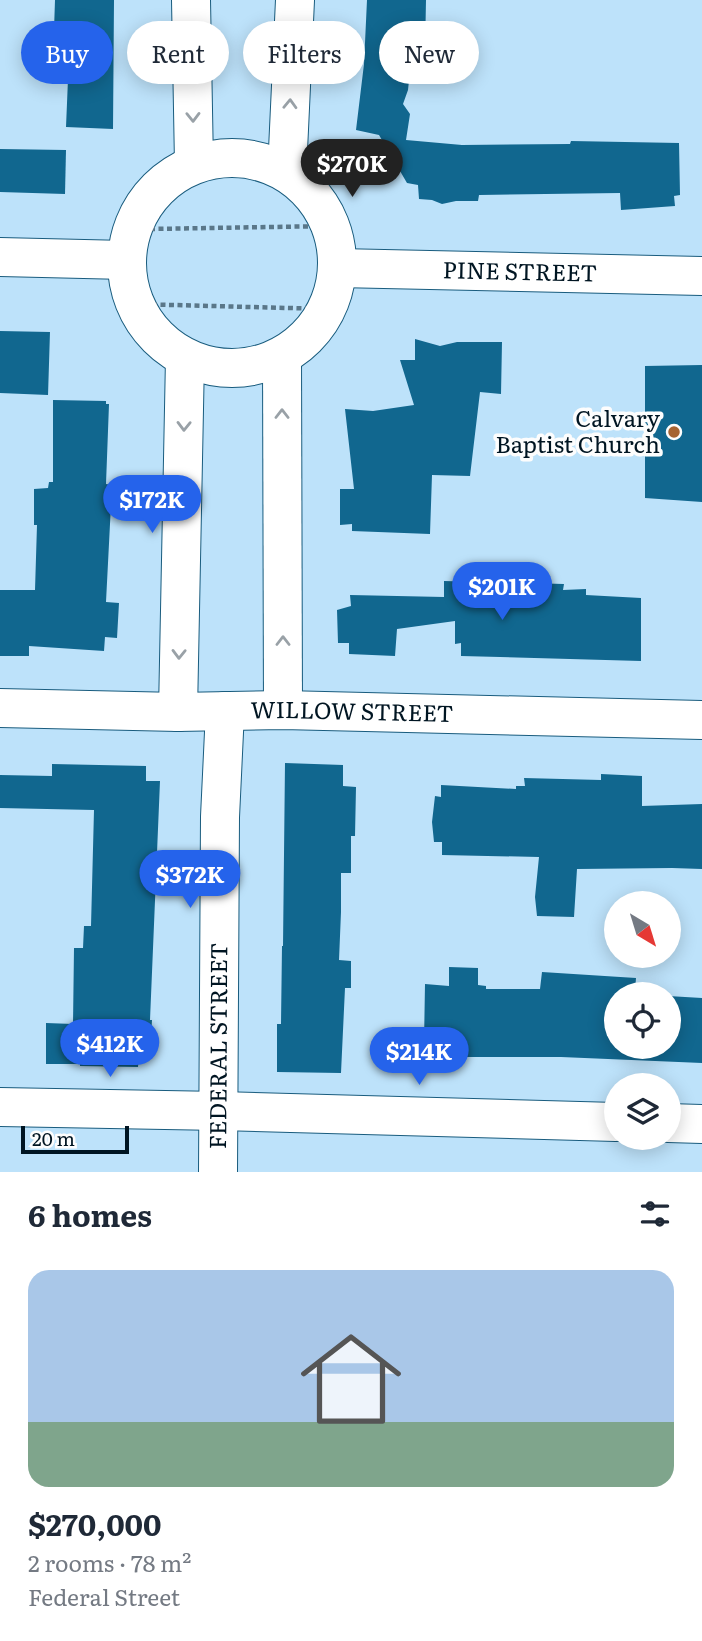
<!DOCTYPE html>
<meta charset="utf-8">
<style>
body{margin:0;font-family:Literata,serif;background:#f2f2f3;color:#1f2937;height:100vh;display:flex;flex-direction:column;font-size:26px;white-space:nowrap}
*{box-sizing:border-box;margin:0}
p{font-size:23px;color:#747a83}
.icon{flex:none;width:38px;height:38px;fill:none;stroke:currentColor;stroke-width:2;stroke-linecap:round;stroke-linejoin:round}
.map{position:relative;height:1172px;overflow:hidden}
.sheet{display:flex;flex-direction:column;background:#fff;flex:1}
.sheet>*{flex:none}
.banner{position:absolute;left:21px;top:21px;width:662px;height:63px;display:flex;gap:14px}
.needle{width:46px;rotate:142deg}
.tools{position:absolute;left:604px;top:891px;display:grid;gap:14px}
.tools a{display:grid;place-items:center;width:77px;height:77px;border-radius:50%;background:#fff;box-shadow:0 4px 18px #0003;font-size:35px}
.scale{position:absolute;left:21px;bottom:18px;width:108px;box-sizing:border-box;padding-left:7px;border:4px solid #001522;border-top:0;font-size:19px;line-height:24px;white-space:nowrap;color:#001522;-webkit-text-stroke:5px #fdfdfd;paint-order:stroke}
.price{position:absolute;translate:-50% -60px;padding:0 16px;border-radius:24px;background:#2563eb;color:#fff;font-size:23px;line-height:46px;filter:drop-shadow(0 2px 4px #0008)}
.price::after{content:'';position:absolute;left:50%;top:42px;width:21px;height:16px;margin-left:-10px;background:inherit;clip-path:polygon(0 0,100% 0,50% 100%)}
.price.selected{background:#222;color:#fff}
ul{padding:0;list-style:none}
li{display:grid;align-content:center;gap:14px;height:371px;padding:0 28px}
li+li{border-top:2px solid #e0e1e3}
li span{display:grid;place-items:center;height:217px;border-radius:21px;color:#555}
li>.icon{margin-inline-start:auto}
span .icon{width:126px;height:126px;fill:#fffc;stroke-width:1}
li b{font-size:30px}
h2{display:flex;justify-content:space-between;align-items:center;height:84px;padding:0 28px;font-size:30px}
.chip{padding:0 24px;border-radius:32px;background:#fff;box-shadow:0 4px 18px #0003;font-size:24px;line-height:63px}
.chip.selected{background:#2563eb;color:#fff}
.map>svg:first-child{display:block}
.building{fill:#11678f}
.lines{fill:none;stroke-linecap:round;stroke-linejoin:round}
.street-casing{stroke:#195c7e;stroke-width:40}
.secondary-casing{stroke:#195c7e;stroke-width:40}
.path{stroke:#5a7789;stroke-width:4.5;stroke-dasharray:5 3.5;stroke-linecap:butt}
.street{stroke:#fff;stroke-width:38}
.secondary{stroke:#fff;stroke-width:38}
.oneway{stroke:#99a1a7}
.poi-dot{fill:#a66331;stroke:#fdfdfd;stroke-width:2.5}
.labels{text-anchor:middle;stroke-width:7;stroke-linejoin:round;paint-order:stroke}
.street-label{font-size:23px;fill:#001522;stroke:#fdfdfd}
.poi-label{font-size:23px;fill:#001522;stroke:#fdfdfd;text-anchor:end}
</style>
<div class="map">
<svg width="702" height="1172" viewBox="0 0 702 1172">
<rect width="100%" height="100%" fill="#bde2fa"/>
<g class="building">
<polygon points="55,0 114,0 113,129 66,127 70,31 54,30"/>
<polygon points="367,0 426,0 425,51 412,52 408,90 403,104 410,114 406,140 462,145 570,144 571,141 679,143 680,195 674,196 675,206 621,210 620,193 479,195 478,201 456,201 442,204 432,200 419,199 418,185 407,183 379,135 356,130 364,64"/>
<polygon points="0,149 66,150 65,194 0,192"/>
<polygon points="0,331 50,332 48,395 0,393"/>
<polygon points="415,339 440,346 457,342 502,342 501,394 480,392 470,476 432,475 430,534 352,531 352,524 340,525 340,489 354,489 345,409 373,411 414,405 400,360 415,360"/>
<polygon points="702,365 702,502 645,498 645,366"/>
<polygon points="53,400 106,401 106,404 109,404 106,484 112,485 106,602 119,603 117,638 105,637 104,651 29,646 29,656 0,656 0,590 35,590 37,525 34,525 34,489 48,488 49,482 53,482"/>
<polygon points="444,581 564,584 563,590 586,589 586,595 641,598 641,661 461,656 461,643 455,644 455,621 397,629 395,656 349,654 349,643 338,643 337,610 351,606 350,595 444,597"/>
<polygon points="285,763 343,765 343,786 356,787 355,836 351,836 351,873 341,873 341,912 339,960 351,961 351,988 345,988 341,1073 277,1072 277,1024 281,1024 282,946 283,946"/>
<polygon points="52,764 146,766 146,781 160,781 150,1020 152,1020 150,1055 139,1054 138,1067 80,1066 80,1064 46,1064 46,1023 73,1024 74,948 83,948 84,926 91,926 94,810 0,808 0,775 52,776"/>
<polygon points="601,774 642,776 642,806 702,804 702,869 672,868 577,869 574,917 537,916 535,897 539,857 442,855 442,842 434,842 432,822 435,796 441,797 441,785 516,789 516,786 525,786 524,778 601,780"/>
<polygon points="449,967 478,968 478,985 486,986 486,989 540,989 542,972 636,978 635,991 653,992 653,994 616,994 616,1046 668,1046 668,996 702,998 702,1063 561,1057 436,1057 436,1043 424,1043 425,984 449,986"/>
</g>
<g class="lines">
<g class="street-casing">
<g id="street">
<polyline points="191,0 194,164"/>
<circle cx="232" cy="263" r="105"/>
<polyline points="287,172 295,0"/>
<polyline points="0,257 126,260"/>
<path id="s1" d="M338 268 702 276"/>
<polyline points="282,356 283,710"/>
<path id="s2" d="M0 708 178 712 283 710 702 720"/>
<polyline points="178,712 185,358"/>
<path id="s3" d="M218 1172 220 817 225 711"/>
</g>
</g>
<g class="secondary-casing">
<g id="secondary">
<polyline points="0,1107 220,1111 616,1122"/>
<polyline points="668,1123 702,1124"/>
</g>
</g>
<g class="path">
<polyline points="150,229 331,226"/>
<polyline points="135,304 327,309"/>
</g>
<use href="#street" class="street"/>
<use href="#secondary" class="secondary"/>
</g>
<defs><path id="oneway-chevron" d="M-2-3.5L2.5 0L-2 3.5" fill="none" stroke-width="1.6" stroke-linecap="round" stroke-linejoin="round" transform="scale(1.75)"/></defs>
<g class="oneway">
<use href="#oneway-chevron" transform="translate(290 104) rotate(-88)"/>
<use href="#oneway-chevron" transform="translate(193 117) rotate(89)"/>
<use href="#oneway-chevron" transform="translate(282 414) rotate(-90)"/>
<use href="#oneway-chevron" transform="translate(184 426) rotate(91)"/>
<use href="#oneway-chevron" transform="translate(283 641) rotate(-90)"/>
<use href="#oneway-chevron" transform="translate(179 654) rotate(91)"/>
</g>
<circle class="poi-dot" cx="674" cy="432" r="7"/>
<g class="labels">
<g class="street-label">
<text dy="8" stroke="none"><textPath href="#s1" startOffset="182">PINE STREET</textPath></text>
<text dy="8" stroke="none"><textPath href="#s2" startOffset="352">WILLOW STREET</textPath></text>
<text dy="8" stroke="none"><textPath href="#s3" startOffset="126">FEDERAL STREET</textPath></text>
</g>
<g class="poi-label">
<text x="660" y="427">Calvary<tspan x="660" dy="26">Baptist Church</tspan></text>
</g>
</g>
</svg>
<div class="tools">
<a><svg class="needle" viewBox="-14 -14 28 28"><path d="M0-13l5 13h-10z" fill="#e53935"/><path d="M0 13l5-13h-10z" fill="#747a83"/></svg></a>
<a><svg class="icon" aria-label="locate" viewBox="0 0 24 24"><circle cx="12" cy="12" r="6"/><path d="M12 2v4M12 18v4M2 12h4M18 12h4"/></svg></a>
<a><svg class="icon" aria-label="layers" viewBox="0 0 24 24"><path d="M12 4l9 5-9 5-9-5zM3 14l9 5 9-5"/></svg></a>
</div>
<div class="scale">20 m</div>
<b class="price selected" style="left:352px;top:199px">$270K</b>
<b class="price" style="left:152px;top:535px">$172K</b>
<b class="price" style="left:502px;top:622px">$201K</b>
<b class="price" style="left:190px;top:910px">$372K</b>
<b class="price" style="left:110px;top:1079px">$412K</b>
<b class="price" style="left:419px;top:1087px">$214K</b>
<div class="banner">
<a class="chip selected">Buy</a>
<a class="chip">Rent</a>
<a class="chip">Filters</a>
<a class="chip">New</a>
</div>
</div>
<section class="sheet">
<h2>6 homes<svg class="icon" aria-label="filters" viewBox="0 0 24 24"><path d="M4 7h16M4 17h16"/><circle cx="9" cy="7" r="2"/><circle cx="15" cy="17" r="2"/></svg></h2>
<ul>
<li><span style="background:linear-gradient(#a9c7e8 70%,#7fa58c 0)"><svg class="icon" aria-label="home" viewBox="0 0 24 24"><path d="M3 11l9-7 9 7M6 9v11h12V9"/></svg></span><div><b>$270,000</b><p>2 rooms · 78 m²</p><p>Federal Street</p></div></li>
</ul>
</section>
